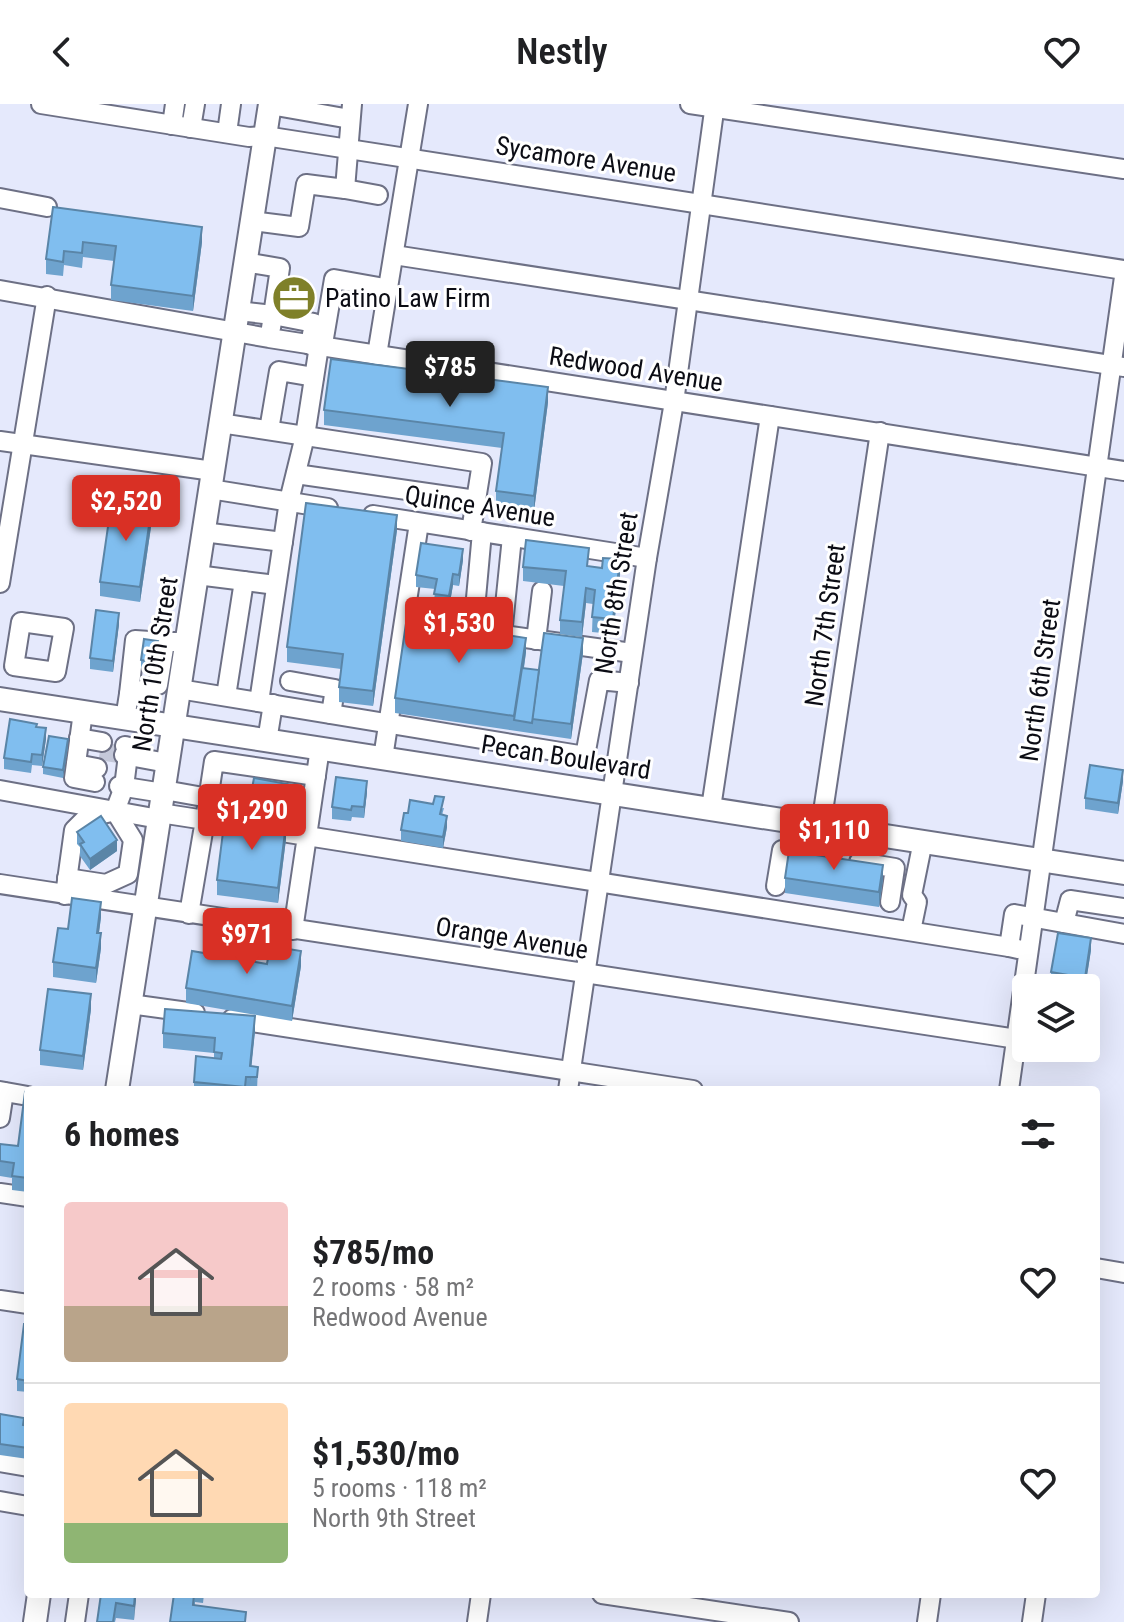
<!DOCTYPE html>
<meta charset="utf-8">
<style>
body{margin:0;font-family:"Roboto Condensed",sans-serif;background:#f2f2f2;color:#202124;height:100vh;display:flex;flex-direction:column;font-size:30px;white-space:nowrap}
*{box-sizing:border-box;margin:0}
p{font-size:26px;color:#757577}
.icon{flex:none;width:44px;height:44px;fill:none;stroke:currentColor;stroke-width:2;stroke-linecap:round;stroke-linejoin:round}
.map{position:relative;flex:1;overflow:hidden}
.details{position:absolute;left:24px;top:982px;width:1076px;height:512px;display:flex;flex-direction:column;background:#fff;border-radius:8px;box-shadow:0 8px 32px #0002}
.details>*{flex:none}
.controls{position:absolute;left:1012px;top:870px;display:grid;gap:16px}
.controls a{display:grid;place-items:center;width:88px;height:88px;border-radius:8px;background:#fff;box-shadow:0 8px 32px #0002;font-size:40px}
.price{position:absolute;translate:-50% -68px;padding:0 18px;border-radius:8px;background:#d93025;color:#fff;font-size:26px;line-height:52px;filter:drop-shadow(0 2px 4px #0008)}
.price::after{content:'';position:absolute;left:50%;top:48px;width:24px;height:18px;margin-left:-12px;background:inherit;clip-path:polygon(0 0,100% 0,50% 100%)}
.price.active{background:#222;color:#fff}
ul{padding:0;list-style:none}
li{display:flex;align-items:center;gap:24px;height:200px;padding:0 40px}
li+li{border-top:2px solid #e0e0e0}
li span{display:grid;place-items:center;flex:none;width:224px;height:160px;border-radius:8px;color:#555}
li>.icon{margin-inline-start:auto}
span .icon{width:96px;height:96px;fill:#fffc;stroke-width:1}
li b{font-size:34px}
h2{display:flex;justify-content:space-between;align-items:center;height:96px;padding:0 40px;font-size:34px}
header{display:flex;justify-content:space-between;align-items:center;height:104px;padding:0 40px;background:#fff;font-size:36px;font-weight:600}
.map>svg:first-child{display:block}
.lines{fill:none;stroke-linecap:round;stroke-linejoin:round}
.minor-tunnel{stroke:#c4c8d9;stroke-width:18;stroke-dasharray:18 9;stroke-linecap:butt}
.minor-casing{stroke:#6d7085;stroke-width:22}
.major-casing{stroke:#6d7085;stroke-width:26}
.minor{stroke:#fff;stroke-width:18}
.major{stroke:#fff;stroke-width:22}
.wall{fill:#6ea3ce}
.shaded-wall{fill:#5a85a7}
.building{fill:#80beef;stroke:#5a85a7;stroke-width:2}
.labels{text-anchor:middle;stroke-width:6;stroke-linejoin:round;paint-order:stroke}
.street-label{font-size:26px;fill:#0b0c14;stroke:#fff}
.poi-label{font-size:26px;fill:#0b0c14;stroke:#fff;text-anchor:start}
</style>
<header><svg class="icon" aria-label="back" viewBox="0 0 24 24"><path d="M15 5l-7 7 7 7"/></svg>Nestly<svg class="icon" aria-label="heart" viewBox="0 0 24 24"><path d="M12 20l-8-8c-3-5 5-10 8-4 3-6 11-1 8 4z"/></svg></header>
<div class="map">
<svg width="1124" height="1518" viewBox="0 0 1124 1518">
<rect width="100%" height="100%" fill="#e5e9fc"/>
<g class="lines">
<polyline class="minor-tunnel" points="100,647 124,651"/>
<g class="minor-casing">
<g id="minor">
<polyline points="41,0 249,33 265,32 1124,166"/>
<polyline points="690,0 1124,65"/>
<polyline points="270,1 350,15"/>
<polyline points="172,21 175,0"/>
<polyline points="191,24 195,0"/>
<polyline points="227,29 231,0"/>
<polyline points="345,85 378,91"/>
<polyline points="0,94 47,103"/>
<polyline points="252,117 299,123 306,80 345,85 352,0"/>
<polyline points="394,151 1124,263"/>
<polyline points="245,158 280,164 273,211 314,219 310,241"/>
<polyline points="0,186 269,234 1124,367"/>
<polyline points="238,207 273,211 271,224"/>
<polyline points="323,240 334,175 379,183"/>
<polyline points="377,251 418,0"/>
<polyline points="220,319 482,359 471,427"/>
<polyline points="269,326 279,267 314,273"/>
<polyline points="0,337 213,367"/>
<polyline points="296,370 476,396"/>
<polyline points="210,385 328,404"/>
<polyline points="373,411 647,454"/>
<polyline points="203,428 283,438"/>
<polyline points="197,471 276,481"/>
<polyline points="0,479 47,192"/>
<polygon points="21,518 64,524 56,568 14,562"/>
<polyline points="473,527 482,428"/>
<polyline points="502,531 512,433"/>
<polyline points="504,531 632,549"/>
<polyline points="536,536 542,487"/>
<polyline points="290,577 335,585 331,610"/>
<polyline points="179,585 585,652 599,576 629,579"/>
<polyline points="129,590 135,536 165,538"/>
<polyline points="226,592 244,477"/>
<polyline points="259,598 289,397 305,332 319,242"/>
<polyline points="83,608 74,674 95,678"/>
<polyline points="125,615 129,590 158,581 165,538 186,538"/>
<polyline points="79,634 102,638"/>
<polyline points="267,637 273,600"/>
<polyline points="320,644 307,732 1009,843"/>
<polyline points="124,651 167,659"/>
<polyline points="383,654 419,419"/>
<polyline points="76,660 97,664"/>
<polyline points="119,682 163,689"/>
<polyline points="0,686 159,715"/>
<polyline points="164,686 209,694"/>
<polyline points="711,704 770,312"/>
<polyline points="160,709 205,716 189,810"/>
<polyline points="821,721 880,328"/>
<polyline points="859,758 895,764 890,798"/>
<polyline points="67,774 106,780 128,770 133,736 115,707"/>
<polyline points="0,780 1017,935"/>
<polyline points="776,782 782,746 810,750"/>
<polyline points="65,791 74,726 86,714 115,707 124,683 129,643 125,642"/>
<polyline points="1064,819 1070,796 1124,804"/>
<polyline points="293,826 307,732 205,716 214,657 316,672"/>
<polyline points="911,827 917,798 912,791 923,737"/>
<polyline points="1018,845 1009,843 1014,810 1124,830"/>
<polyline points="130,900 195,909"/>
<polyline points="232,915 693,986"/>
<polyline points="568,986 647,454 674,298 715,0"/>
<polyline points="1009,986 1124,173"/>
<polyline points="0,987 28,992"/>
<polyline points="0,1014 4,988"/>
<polyline points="0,1089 28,1093"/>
<polyline points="1096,1164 1124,1169"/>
<polyline points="0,1196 28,1200"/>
<polyline points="0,1358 28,1363"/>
<polyline points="0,1397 28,1402"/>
<polyline points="602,1490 789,1518"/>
<polyline points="75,1518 79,1490"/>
<polyline points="477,1518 481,1490"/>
<polyline points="927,1518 931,1490"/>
<polyline points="1032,1518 1036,1490"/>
</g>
</g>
<g class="major-casing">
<g id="major">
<polyline points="0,595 1124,769"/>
<polyline points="117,986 270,0"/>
<polyline points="35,1518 39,1490"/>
</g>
</g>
<use href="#minor" class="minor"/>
<use href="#major" class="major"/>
</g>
<g class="wall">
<polygon points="53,103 202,138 193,207 111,196 111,181 114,157 83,153 82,164 64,161 63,172 46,170 46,155"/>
<polygon points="548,298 534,407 496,402 496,387 502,344 324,321 324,306"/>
<polygon points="152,416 140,498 100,492 100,478"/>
<polygon points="397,426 373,602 339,598 339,583 341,565 287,558 287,543"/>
<polygon points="463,456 459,482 453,481 449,504 434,501 435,485 416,483 416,471"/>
<polygon points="588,462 620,470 613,530 592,528 593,500 586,499 582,533 560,530 560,516 564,482 523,477 523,463"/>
<polygon points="119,520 113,568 90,565 90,554"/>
<polygon points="471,525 526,548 524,564 539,566 583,549 571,635 395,609 395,594"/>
<polygon points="158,544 155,565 141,564 141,556"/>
<polygon points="37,623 46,635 42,662 32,661 31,669 4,665 4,654"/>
<polygon points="68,642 63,674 43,670 43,663"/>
<polygon points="1123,677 1118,710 1085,705 1085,694"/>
<polygon points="367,688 364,714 352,713 351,717 332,715 332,703"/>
<polygon points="304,694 300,715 250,706 250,695"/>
<polygon points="444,704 442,711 447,723 443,744 401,737 401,726 408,709"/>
<polygon points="77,728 117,747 90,766 80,752 80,743 77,740"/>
<polygon points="286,735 278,799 217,791 217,776"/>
<polygon points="785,774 883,775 879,803 785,789"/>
<polygon points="101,813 99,829 101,844 96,879 53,873 53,858 68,825"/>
<polygon points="1091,846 1085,884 1051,879 1051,868"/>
<polygon points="267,860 301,862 292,917 186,899 186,884"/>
<polygon points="91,905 83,966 40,961 40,946"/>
<polygon points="255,927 251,962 258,963 257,986 194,986 194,978 214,954 214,949 163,944 163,929"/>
<polygon points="28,989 28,1088 12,1086 12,1074 0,1072 0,1040 18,1042"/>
<polygon points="28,1220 28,1288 17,1287 17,1275"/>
<polygon points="0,1310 28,1322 28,1355 0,1351"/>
<polygon points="101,1490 136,1490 134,1516 116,1514 115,1518 97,1518"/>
<polygon points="174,1490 204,1490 203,1499 195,1498 195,1501 246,1518 170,1518"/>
</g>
<g class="shaded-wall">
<polygon points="202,123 202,138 193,207 193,192"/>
<polygon points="548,283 548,298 534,407 534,392"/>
<polygon points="152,401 152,416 140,498 140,483"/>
<polygon points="397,411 397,426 373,602 373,587"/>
<polygon points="463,445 463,456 459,482 459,471"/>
<polygon points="620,455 620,470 613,530 613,515"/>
<polygon points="453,470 453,481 449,504 449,492"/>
<polygon points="586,484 586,499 582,533 582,518"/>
<polygon points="119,509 119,520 113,568 113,557"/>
<polygon points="526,534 526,548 516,616 514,612"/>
<polygon points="583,534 583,549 571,635 571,620"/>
<polygon points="46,624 46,635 42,662 42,651"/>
<polygon points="68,635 68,642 63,674 63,666"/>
<polygon points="1123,666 1123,677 1118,710 1118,699"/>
<polygon points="367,677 367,688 364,714 364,703"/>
<polygon points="304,683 304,694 300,715 300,704"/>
<polygon points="447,712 447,723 443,744 443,733"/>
<polygon points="286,720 286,735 278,799 278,784"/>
<polygon points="117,736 117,747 90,766 90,755"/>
<polygon points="883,761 883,775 879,803 879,788"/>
<polygon points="101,798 101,813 97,843 97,829"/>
<polygon points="101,829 101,844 96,879 96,864"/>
<polygon points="1091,834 1091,846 1085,884 1085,874"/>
<polygon points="301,847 301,862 292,917 292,902"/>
<polygon points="91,890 91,905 83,966 83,952"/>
<polygon points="255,912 255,927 250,977 250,962"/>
<polygon points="135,1490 136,1490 136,1496 134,1516"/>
</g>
<g class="building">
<polygon points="53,103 202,123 193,192 111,181 116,142 83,138 82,149 64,147 63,158 46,155"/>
<polygon points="331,255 548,283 534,392 496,387 504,329 324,306"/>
<polygon points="112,395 152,401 140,483 100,478"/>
<polygon points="306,399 397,411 373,587 339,583 343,550 287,543"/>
<polygon points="526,436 589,444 587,462 602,464 603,454 620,455 613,515 592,513 595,486 586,484 582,518 560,516 566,467 523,463"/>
<polygon points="421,439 463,445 459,471 453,470 449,492 434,490 437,475 416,471"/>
<polygon points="96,506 119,509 113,557 90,554"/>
<polygon points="408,506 471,516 469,525 526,534 514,612 395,594"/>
<polygon points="544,529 583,534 571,620 532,615"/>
<polygon points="144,535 158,537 155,558 141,556"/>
<polygon points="522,564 539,566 532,619 514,616"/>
<polygon points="10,615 37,620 36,623 46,624 42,651 32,650 31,658 4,654"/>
<polygon points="49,632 68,635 63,666 43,663"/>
<polygon points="1090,661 1123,666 1118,699 1085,694"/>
<polygon points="336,673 367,677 364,703 352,702 351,706 332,703"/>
<polygon points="254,674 304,683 300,704 250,695"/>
<polygon points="435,692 444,693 440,710 447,712 443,733 401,726 404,709 408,709 410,696 433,700"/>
<polygon points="101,712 117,736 90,755 80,740 84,738 77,728"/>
<polygon points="225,712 286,720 278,784 217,776"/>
<polygon points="789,747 883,761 879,788 785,774"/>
<polygon points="72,794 101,798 97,829 101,829 96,864 53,858 58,824 68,825"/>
<polygon points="1058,829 1091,834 1085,874 1051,868"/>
<polygon points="270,842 301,847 292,902 186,884 192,847 267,860"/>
<polygon points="48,885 91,890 83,952 40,946"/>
<polygon points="165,905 255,912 250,962 258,963 257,973 246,973 245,983 194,978 196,952 221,955 222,949 214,948 215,934 163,929"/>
<polygon points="25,988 28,989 28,1074 12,1072 14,1059 0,1057 0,1040 18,1042"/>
<polygon points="24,1220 28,1220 28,1277 17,1275"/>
<polygon points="0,1310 24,1314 23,1321 28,1322 28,1344 0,1340"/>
<polygon points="101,1490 135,1490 134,1502 116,1499 113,1518 97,1518"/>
<polygon points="174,1490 194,1490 193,1501 246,1508 245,1518 170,1518"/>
</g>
<defs>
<g id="office-disc" transform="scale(2.3)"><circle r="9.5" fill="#7f8029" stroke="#fff"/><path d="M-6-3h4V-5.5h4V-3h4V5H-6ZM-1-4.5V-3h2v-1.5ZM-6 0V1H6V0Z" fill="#fff"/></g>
</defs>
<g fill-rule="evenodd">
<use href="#office-disc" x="294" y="194"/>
</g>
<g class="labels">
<g class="street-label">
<text transform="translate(586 55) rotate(9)" y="9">Sycamore Avenue</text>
<text transform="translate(636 265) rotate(9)" y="9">Redwood Avenue</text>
<text transform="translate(480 402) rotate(9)" y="9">Quince Avenue</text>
<text transform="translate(616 489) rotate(-81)" y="9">North 8th Street</text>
<text transform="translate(825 521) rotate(-82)" y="9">North 7th Street</text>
<text transform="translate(155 560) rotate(-81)" y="9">North 10th Street</text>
<text transform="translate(1040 576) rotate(-82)" y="9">North 6th Street</text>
<text transform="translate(566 653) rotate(9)" y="9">Pecan Boulevard</text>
<text transform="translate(512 834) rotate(9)" y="9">Orange Avenue</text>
</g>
<g class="poi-label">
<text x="325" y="203">Patino Law Firm</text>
</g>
</g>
</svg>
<div class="controls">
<a><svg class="icon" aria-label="layers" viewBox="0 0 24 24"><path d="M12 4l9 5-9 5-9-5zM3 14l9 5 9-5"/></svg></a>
</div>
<b class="price active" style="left:450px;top:305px">$785</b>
<b class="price" style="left:126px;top:439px">$2,520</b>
<b class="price" style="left:459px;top:561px">$1,530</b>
<b class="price" style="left:252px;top:748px">$1,290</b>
<b class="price" style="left:834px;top:768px">$1,110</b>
<b class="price" style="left:247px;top:872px">$971</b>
<section class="details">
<h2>6 homes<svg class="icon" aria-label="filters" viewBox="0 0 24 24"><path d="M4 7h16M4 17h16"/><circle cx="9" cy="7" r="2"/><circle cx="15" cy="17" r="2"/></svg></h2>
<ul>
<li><span style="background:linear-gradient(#f6c9c9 65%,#b9a48a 0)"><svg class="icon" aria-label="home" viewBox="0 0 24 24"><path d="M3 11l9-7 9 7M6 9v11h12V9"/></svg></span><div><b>$785/mo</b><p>2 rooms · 58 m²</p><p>Redwood Avenue</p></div><svg class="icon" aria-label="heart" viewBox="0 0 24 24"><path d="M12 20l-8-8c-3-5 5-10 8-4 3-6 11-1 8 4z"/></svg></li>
<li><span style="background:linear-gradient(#ffd9b3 75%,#8fb573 0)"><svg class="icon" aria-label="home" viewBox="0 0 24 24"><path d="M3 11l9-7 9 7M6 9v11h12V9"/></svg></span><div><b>$1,530/mo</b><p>5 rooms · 118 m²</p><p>North 9th Street</p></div><svg class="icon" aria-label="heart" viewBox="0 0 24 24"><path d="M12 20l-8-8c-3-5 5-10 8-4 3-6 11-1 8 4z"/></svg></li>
</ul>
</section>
</div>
